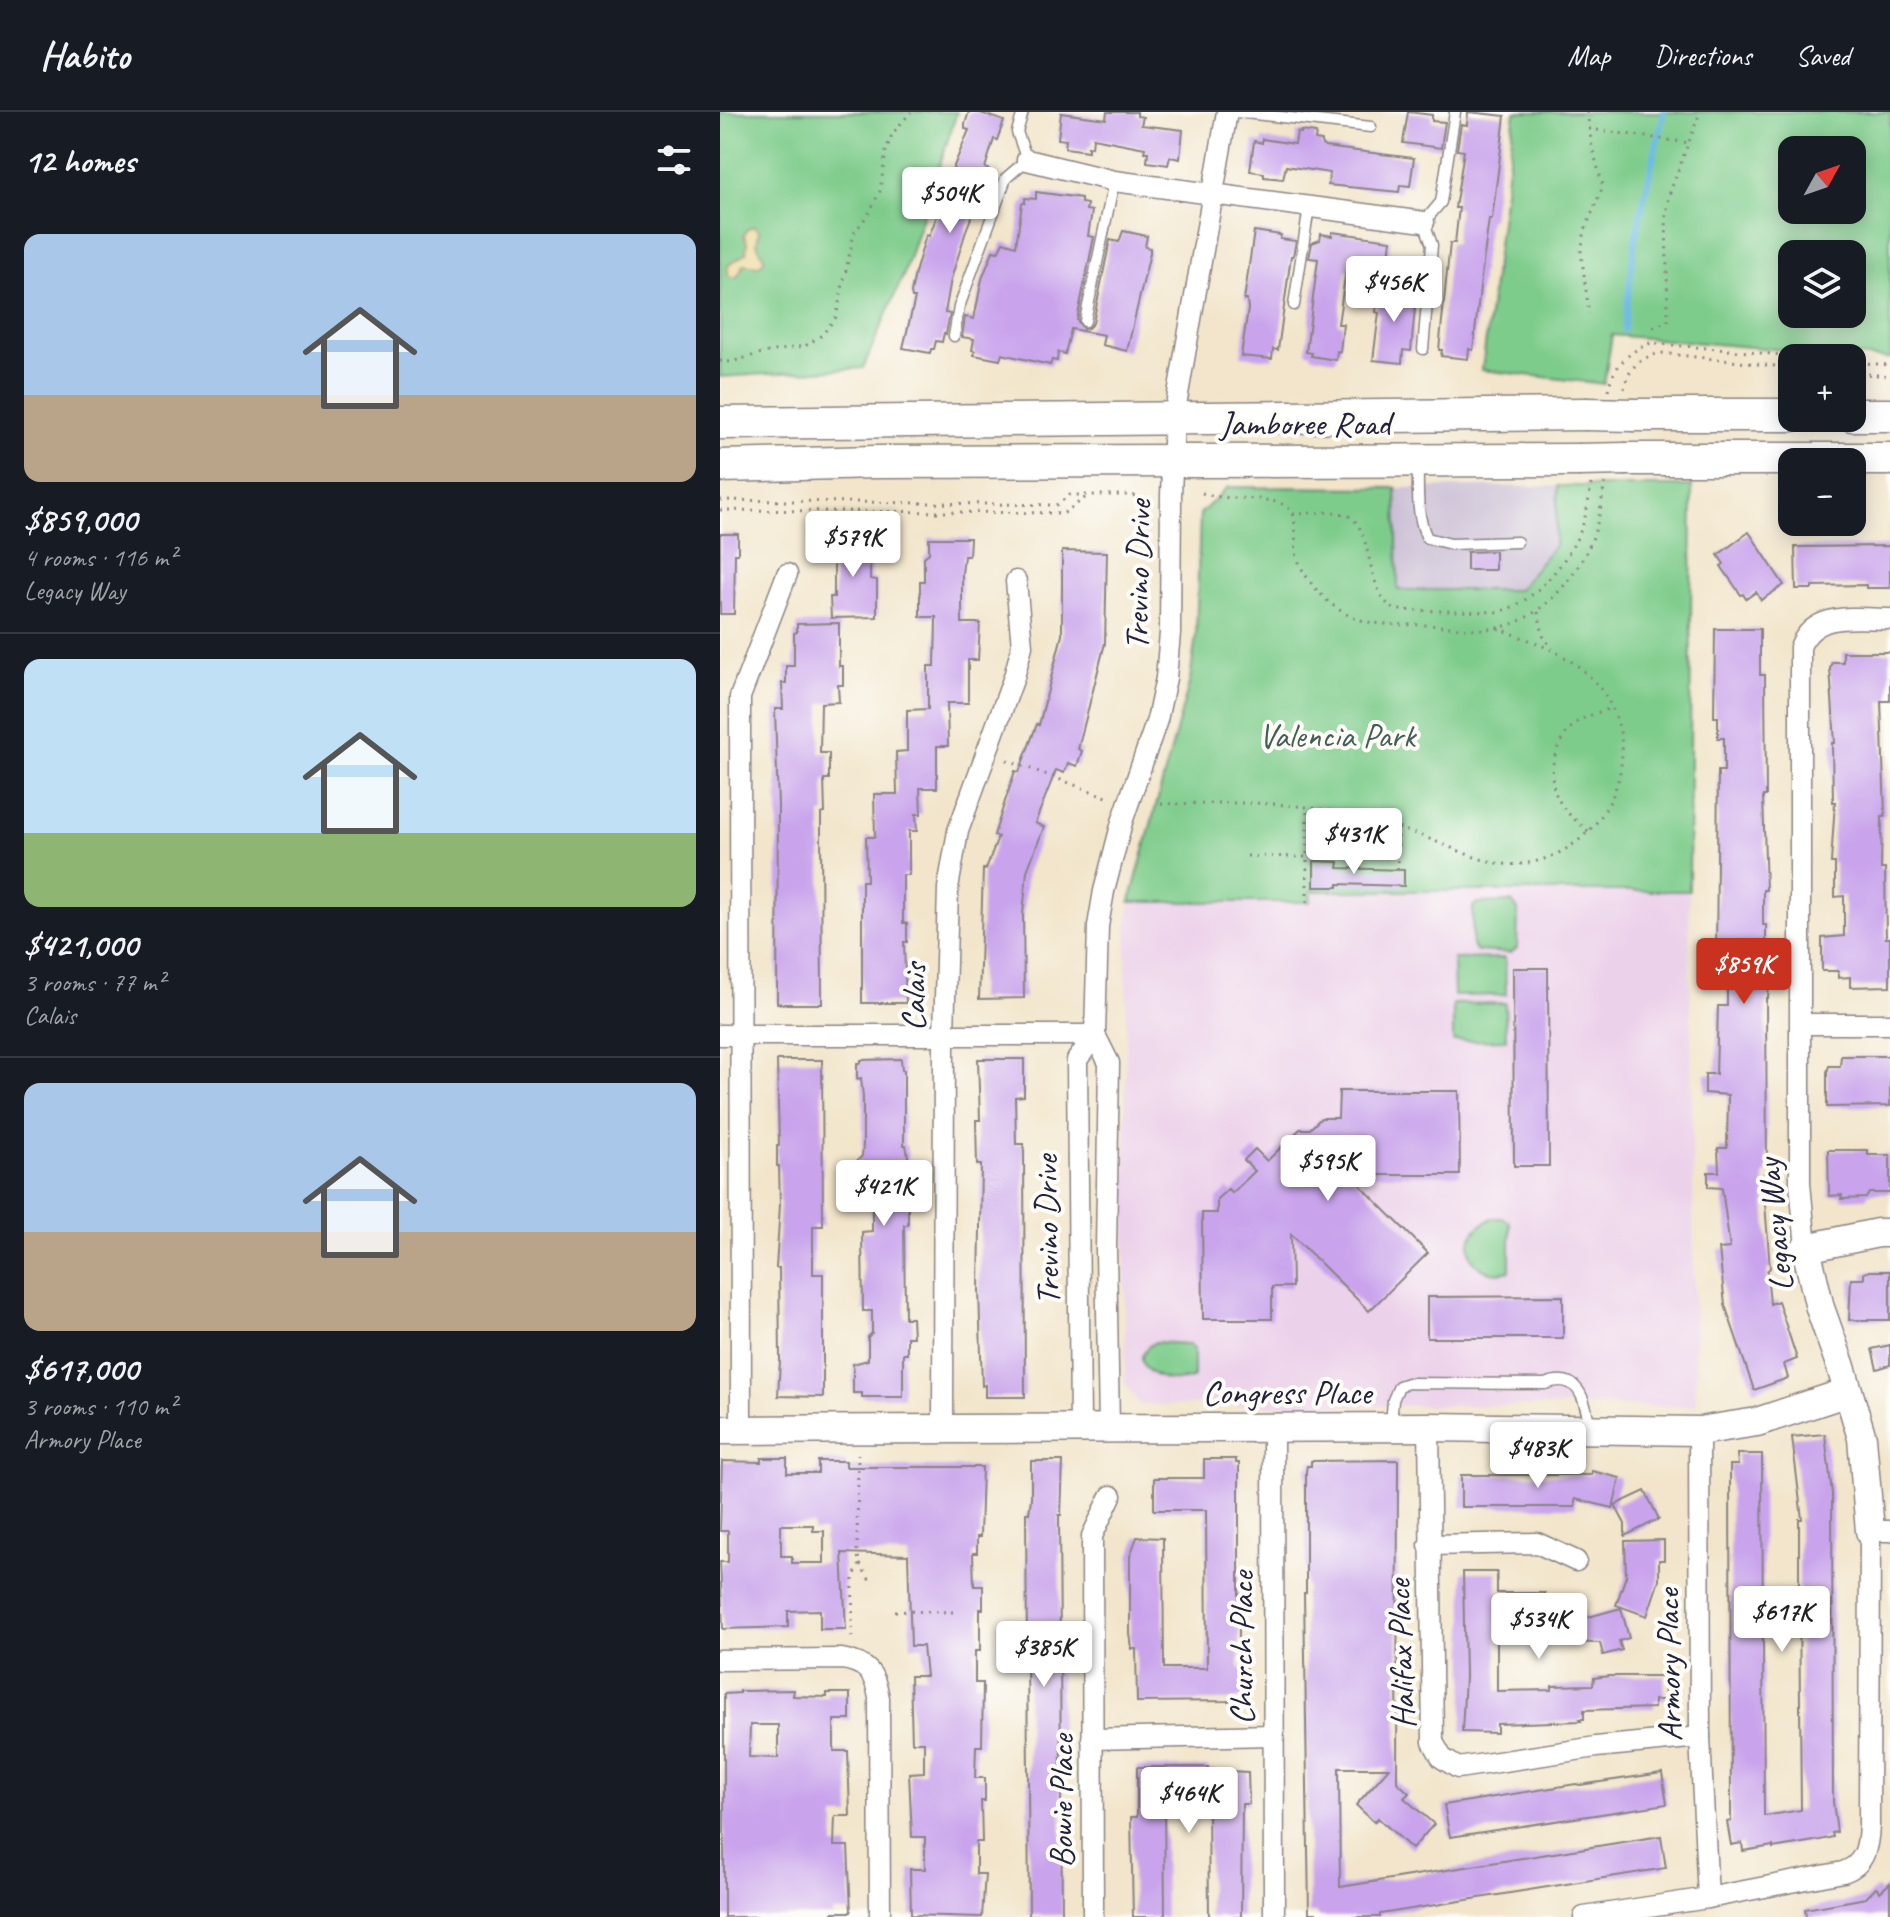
<!DOCTYPE html>
<meta charset="utf-8">
<style>
body{margin:0;font-family:Caveat,sans-serif;background:#242831;color:#f1f3f6;height:100vh;display:flex;flex-direction:column;font-size:30px;white-space:nowrap}
*{box-sizing:border-box;margin:0}
p{font-size:26px;color:#9ea1a6}
.icon{flex:none;width:44px;height:44px;fill:none;stroke:currentColor;stroke-width:2;stroke-linecap:round;stroke-linejoin:round}
.map{position:relative;flex:1;overflow:hidden}
.sheet{display:flex;flex-direction:column;background:#171b24;width:720px}
.sheet>*{flex:none}
.needle{width:52px;rotate:50deg}
.fabs{position:absolute;left:1058px;top:24px;display:grid;gap:16px}
.fabs a{display:grid;place-items:center;width:88px;height:88px;border-radius:16px;background:#171b24;box-shadow:0 4px 20px #0003;font-size:40px}
.price{position:absolute;translate:-50% -68px;padding:0 18px;border-radius:8px;background:#fff;color:#222;font-size:26px;line-height:52px;filter:drop-shadow(0 2px 4px #0008)}
.price::after{content:'';position:absolute;left:50%;top:48px;width:24px;height:18px;margin-left:-12px;background:inherit;clip-path:polygon(0 0,100% 0,50% 100%)}
.price.on{background:#c8321e;color:#fff}
ul{padding:0;list-style:none}
li{display:grid;align-content:center;gap:16px;height:424px;padding:0 24px}
li+li{border-top:2px solid #363941}
li span{display:grid;place-items:center;height:248px;border-radius:16px;color:#555}
li>.icon{margin-inline-start:auto}
span .icon{width:144px;height:144px;fill:#fffc;stroke-width:1}
li b{font-size:34px}
h2{display:flex;justify-content:space-between;align-items:center;height:96px;padding:0 24px;font-size:34px}
header{display:flex;align-items:center;gap:48px;box-sizing:border-box;height:112px;padding:0 40px;background:#171b24;border-bottom:2px solid #363941}
header strong{font-size:38px}
nav{display:flex;gap:44px;margin-inline-start:auto;font-size:28px}
main{display:flex;flex:1;min-height:0}
.map>svg:first-child{display:block}
.built{fill:#ecd1ea}
.industrial{fill:#cbbfd5}
.green{fill:#7ecc8b;stroke:#507763;stroke-width:2;fill-rule:evenodd}
.sand{fill:#eeda9e;stroke:#887e6c;stroke-width:2}
.lines{fill:none;stroke-linecap:round;stroke-linejoin:round}
.stream{stroke:#6ab9e4;stroke-width:6}
.building{fill:#c9a4ec;fill-rule:evenodd}
.lane-casing{stroke:#8a8483;stroke-width:13}
.street-casing{stroke:#8a8483;stroke-width:23}
.secondary-casing{stroke:#8a8483;stroke-width:31}
.primary-casing{stroke:#8a8483;stroke-width:35}
.path{stroke:#8a8483;stroke-width:3;stroke-dasharray:2 6;stroke-linecap:butt}
.lane{stroke:#fff;stroke-width:10}
.street{stroke:#fff;stroke-width:20}
.secondary{stroke:#fff;stroke-width:28}
.primary{stroke:#fff;stroke-width:32}
.primary-bridge-casing{stroke:#8a8483;stroke-width:35;stroke-linecap:butt}
.primary-bridge{stroke:#fff;stroke-width:32}
.labels{text-anchor:middle;stroke-width:8;stroke-linejoin:round;paint-order:stroke}
.street-label{font-size:34px;fill:#22223b;stroke:#fdfcf7}
.park-label{font-size:34px;fill:#425e57;stroke:#fdfcf7}
</style>
<header>
<strong>Habito</strong>
<nav><a>Map</a><a>Directions</a><a>Saved</a></nav>
</header>
<main>
<section class="sheet">
<h2>12 homes<svg class="icon" aria-label="filters" viewBox="0 0 24 24"><path d="M4 7h16M4 17h16"/><circle cx="9" cy="7" r="2"/><circle cx="15" cy="17" r="2"/></svg></h2>
<ul>
<li><span style="background:linear-gradient(#a9c7e8 65%,#b9a48a 0)"><svg class="icon" aria-label="home" viewBox="0 0 24 24"><path d="M3 11l9-7 9 7M6 9v11h12V9"/></svg></span><div><b>$859,000</b><p>4 rooms · 116 m²</p><p>Legacy Way</p></div></li>
<li><span style="background:linear-gradient(#bfe0f5 70%,#8fb573 0)"><svg class="icon" aria-label="home" viewBox="0 0 24 24"><path d="M3 11l9-7 9 7M6 9v11h12V9"/></svg></span><div><b>$421,000</b><p>3 rooms · 77 m²</p><p>Calais</p></div></li>
<li><span style="background:linear-gradient(#a9c7e8 60%,#b9a48a 0)"><svg class="icon" aria-label="home" viewBox="0 0 24 24"><path d="M3 11l9-7 9 7M6 9v11h12V9"/></svg></span><div><b>$617,000</b><p>3 rooms · 110 m²</p><p>Armory Place</p></div></li>
</ul>
</section>
<div class="map">
<svg width="1170" height="1805" viewBox="0 0 1170 1805">
<rect width="100%" height="100%" fill="#fdfcf7"/>
<filter id="ink" filterUnits="userSpaceOnUse"><feTurbulence type="fractalNoise" baseFrequency=".0125" numOctaves="2"/><feDisplacementMap in="SourceGraphic" scale="16" xChannelSelector="R" yChannelSelector="G"/><feConvolveMatrix kernelMatrix="1 2 1 2 8 2 1 2 1" color-interpolation-filters="sRGB"/></filter>
<filter id="wash" filterUnits="userSpaceOnUse"><feTurbulence type="fractalNoise" baseFrequency=".006" numOctaves="4" result="noise"/><feDisplacementMap in="SourceGraphic" scale="32" xChannelSelector="R" yChannelSelector="G"/><feGaussianBlur stdDeviation="1.8" result="paint"/><feColorMatrix in="noise" values="0 0 0 0 0 0 0 0 0 0 0 0 0 0 0 0 0 1.4 0 .05"/><feComposite in="paint" operator="in"/></filter>
<g filter="url(#wash)">
<rect width="100%" height="100%" fill="#f2e5cb"/>
<polygon class="built" points="590,779 969,779 976,1294 421,1293 405,1272 406,832 410,790 590,790"/>
<polygon class="industrial" points="838,374 836,433 799,478 677,478 676,376"/>
<g class="green">
<polygon points="0,0 237,0 184,162 143,256 0,265"/>
<path d="M795 0H1170V247L892 223 884 272 762 258ZM1072 38H1132V98H1072ZM1072 142H1132V202H1072Z"/>
<polygon points="838,374 972,374 969,779 591,779 590,790 410,790 470,568 476,524 480,402 508,375 676,376 678,478 798,478 835,433"/>
<polygon points="792,790 798,798 797,836 791,841 757,839 752,834 753,795 757,791"/>
<polygon points="785,846 786,883 734,884 733,847"/>
<polygon points="785,891 786,928 733,929 733,892"/>
<path d="M774 1106H783L790 1110V1159C748 1170 732 1122 774 1106Z"/>
<path d="M435 1230 469 1232 474 1237V1265C446 1278 399 1251 435 1230Z"/>
</g>
<polygon class="sand" points="34,114 39,119 37,132 45,148 38,154 24,152 17,165 13,166 8,163 8,153 26,141 27,131 24,123 27,117"/>
<g class="lines">
<polyline class="stream" points="904,218 916,122 944,0"/>
</g>
<g id="blocks">
<g class="building">
<polygon points="249,0 258,0 284,9 277,28 274,27 265,56 270,58 247,116 231,167 225,201 230,202 226,222 224,221 222,230 216,229 214,237 211,237 210,241 183,236 195,186 192,186 191,181 195,161 206,123 209,124 219,99 226,79 224,78 249,18 245,17 245,12"/>
<polygon points="387,0 417,0 417,4 423,5 421,13 463,18 460,47 450,45 448,53 427,50 428,40 424,40 425,36 373,26 372,35 368,34 368,39 345,36 346,28 338,27 341,1 386,7"/>
<polygon points="688,0 712,3 712,9 725,10 721,36 683,31"/>
<polygon points="748,0 785,4 772,107 769,107 761,166 753,238 749,237 748,247 721,244 722,238 719,238 730,131 735,131 739,96 735,96 744,39 737,38 741,12 747,13"/>
<polygon points="581,19 596,21 595,28 602,29 602,33 605,35 694,46 690,74 680,73 679,80 608,73 610,61 566,54 563,67 544,65 544,61 530,59 534,29 542,31 542,27 575,32 577,20 581,21"/>
<polygon points="316,80 361,86 361,91 367,92 366,98 372,99 368,124 374,125 357,208 363,217 368,216 373,211 390,128 399,130 403,119 427,124 425,135 430,136 430,141 407,239 382,233 384,223 351,217 345,242 338,240 337,249 332,248 330,253 282,242 280,248 254,243 255,239 252,238 254,227 242,225 245,205 254,207 262,167 273,139 278,140 283,130 296,134 302,91 305,91 305,86 316,87"/>
<polygon points="534,119 561,123 560,127 576,129 573,144 571,144 558,238 553,237 552,247 521,244 528,197 527,188 524,188"/>
<polygon points="612,120 671,128 669,145 672,145 670,163 626,158 618,212 623,212 620,240 617,239 616,248 591,244 592,241 586,240 598,147 589,146 592,131 600,128 601,122 612,124"/>
<polygon points="659,174 689,178 688,185 696,185 691,239 683,238 682,251 653,248 659,201 656,200"/>
<polygon points="1029,420 1064,473 1041,488 1036,480 1026,487 1023,482 1021,483 1001,454 1004,452 998,443"/>
<polygon points="0,422 18,422 18,442 15,442 14,502 0,502"/>
<polygon points="108,426 150,426 150,467 157,468 157,505 111,506 110,485 114,485 114,445 109,445"/>
<polygon points="209,426 250,426 249,444 244,444 242,462 242,511 260,511 258,548 248,548 248,591 227,591 228,634 217,634 217,676 200,676 201,702 196,702 197,719 189,719 189,763 183,763 183,811 187,811 187,830 184,830 186,891 142,891 142,769 147,769 146,725 155,725 154,682 177,682 176,640 187,639 187,598 208,597 208,554 215,554 216,505 200,505 200,469 204,469 204,445 209,441"/>
<polygon points="1170,434 1170,476 1146,476 1146,473 1092,474 1092,477 1076,477 1075,435"/>
<polygon points="342,439 387,440 385,531 358,637 362,639 357,654 348,651 344,661 336,658 315,711 324,715 307,759 303,802 304,886 259,887 263,757 266,757 278,725 274,723 295,659 299,660 317,612 319,613 342,523"/>
<polygon points="775,439 775,458 747,458 747,440"/>
<polygon points="119,511 119,554 123,554 123,573 118,573 119,590 101,591 100,641 109,641 109,667 104,667 105,701 101,702 101,720 102,892 62,892 57,891 58,694 55,597 63,597 62,571 66,571 66,554 74,554 74,521 77,520 77,512"/>
<polygon points="995,517 1040,517 1040,563 1045,563 1046,684 1043,684 1046,778 1043,778 1043,813 1046,813 1046,872 1049,872 1048,886 1046,886 1047,1061 1044,1061 1044,1078 1050,1156 1047,1159 1050,1192 1058,1189 1077,1247 1064,1252 1068,1266 1034,1278 1005,1193 999,1137 1010,1136 1002,1076 988,1075 988,1060 999,1060 998,1036 1007,1036 1008,983 985,981 985,962 996,962 998,894 1007,894 1007,841 996,841 998,659 1004,659 1004,626 998,626 998,605 994,605"/>
<polygon points="1123,540 1170,540 1170,589 1161,589 1165,704 1162,704 1161,757 1165,757 1166,826 1170,826 1170,874 1130,875 1130,865 1118,866 1118,859 1102,859 1102,826 1124,824 1124,784 1115,785 1115,751 1111,751 1115,690 1113,690 1112,631 1115,631 1110,556 1112,550 1123,550"/>
<polygon points="594,749 619,750 618,756 684,758 684,774 618,772 618,775 594,775"/>
<polygon points="793,856 828,856 829,1054 794,1054"/>
<polygon points="1121,944 1170,944 1170,994 1107,995 1107,960 1109,954 1120,954"/>
<polygon points="181,947 182,958 184,958 184,1033 186,1033 188,1044 188,1113 184,1113 185,1206 192,1206 193,1225 187,1225 187,1242 183,1242 183,1285 142,1285 142,1281 133,1281 133,1252 148,1248 148,1225 152,1221 152,1199 143,1199 142,1120 152,1119 152,1097 147,1093 147,1071 133,1069 133,1053 142,1044 143,1033 143,985 141,966 137,967 137,951 141,951 141,948"/>
<polygon points="258,947 304,947 304,984 295,985 296,1032 304,1032 305,1285 265,1285 265,1273 262,1274 259,1178 261,1053 257,1053 256,1008 260,1008"/>
<polygon points="57,948 102,948 103,1114 93,1114 93,1162 103,1162 103,1285 58,1284 60,1248 59,1156 56,1156 60,1093 59,1054 57,1054 57,1034 59,1034"/>
<polygon points="619,979 739,979 740,1063 630,1063 708,1141 649,1199 571,1122 572,1175 552,1175 552,1207 483,1207 482,1101 497,1101 497,1087 508,1077 512,1081 535,1059 524,1048 535,1037 547,1049 580,1017 590,1017 601,1006 618,1006"/>
<polygon points="1108,1038 1148,1038 1148,1043 1170,1043 1170,1081 1149,1081 1146,1086 1121,1087 1122,1083 1109,1084"/>
<polygon points="1150,1159 1170,1159 1170,1208 1129,1208 1131,1167 1144,1167 1144,1161"/>
<polygon points="843,1184 843,1226 707,1226 707,1185"/>
<polygon points="1170,1233 1170,1253 1157,1257 1152,1237"/>
<polygon points="1105,1322 1112,1382 1113,1690 1117,1720 1112,1721 1113,1725 1100,1728 1053,1736 1053,1734 1023,1739 1022,1731 1011,1733 1007,1710 1011,1709 1010,1353 1018,1353 1017,1342 1042,1342 1044,1704 1081,1698 1079,1487 1079,1407 1082,1407 1072,1325"/>
<path d="M41 1346H67V1361H98V1349H126V1355H262L260 1425H257V1441H253L254 1474H263V1497H260V1539H255V1571H263L262 1634H256L255 1666H265V1689H261L262 1730H256V1762H265L262 1805 191 1803 190 1757H205V1725H192L189 1661 204 1660V1630H192L190 1564H206L203 1534H191L188 1443 122 1441 126 1517H100V1498L68 1499V1515L3 1517 0 1450H8V1419H0L2 1349 41 1350ZM61 1413H93V1419H104V1451H72V1444H61Z"/>
<polygon points="484,1347 516,1347 516,1351 519,1351 519,1556 526,1556 527,1583 508,1589 417,1590 416,1537 412,1537 410,1522 410,1444 417,1425 443,1426 444,1556 487,1556 486,1398 434,1398 434,1366 484,1366"/>
<polygon points="678,1348 677,1670 689,1681 684,1686 714,1712 692,1737 658,1706 654,1710 636,1693 669,1656 619,1656 620,1775 941,1724 946,1756 697,1796 660,1802 660,1805 597,1805 596,1801 589,1801 584,1481 586,1481 586,1359 587,1354 591,1354 591,1349"/>
<polygon points="311,1349 343,1349 341,1403 339,1403 342,1803 309,1803 306,1401 309,1401 311,1387"/>
<polygon points="872,1359 900,1366 893,1396 855,1387 855,1395 741,1395 741,1363 871,1363"/>
<polygon points="925,1379 939,1407 905,1424 905,1412 895,1393"/>
<polygon points="944,1428 944,1448 939,1448 939,1468 927,1504 896,1493 906,1464 905,1429"/>
<polygon points="743,1460 777,1460 777,1481 825,1481 825,1497 865,1499 865,1506 901,1496 909,1526 899,1529 902,1538 883,1543 880,1531 834,1530 831,1514 777,1514 777,1579 832,1578 832,1574 873,1573 874,1566 889,1564 944,1564 945,1588 934,1588 934,1596 864,1598 864,1607 860,1607 861,1609 777,1612 777,1621 742,1620 745,1565"/>
<path d="M74 1578 73 1584 107 1585V1581H130V1608H114V1639H128L130 1704H115L114 1734H128L131 1800H113V1804L4 1805V1582L19 1581V1579ZM30 1613H58V1646L29 1645Z"/>
<polygon points="417,1655 488,1655 488,1658 528,1660 529,1692 522,1692 521,1805 489,1805 488,1687 444,1687 445,1805 413,1805 411,1705 417,1705"/>
<polygon points="942,1661 947,1692 730,1725 724,1693 856,1672 860,1673"/>
<polygon points="1170,1771 1170,1805 1086,1805 1085,1797 1146,1786 1156,1776 1160,1780"/>
</g>
</g>
</g>
<g filter="url(#ink)">
<use href="#blocks" fill-opacity="0" stroke="#8a8483" stroke-width="2"/>
<g class="lines">
<g class="lane-casing">
<g id="lane">
<polyline points="516,0 651,15"/>
<polyline points="574,193 589,95"/>
<polyline points="365,209 394,69"/>
<polyline points="234,224 239,195 286,66 307,48 297,20 303,0"/>
<polyline points="703,237 712,133 704,110 721,90 735,0"/>
<path d="M698 354C698 379 696 403 707 426L731 432 797 430"/>
<path d="M671 1313 673 1288 679 1274 688 1271 825 1272C860 1259 865 1289 870 1316"/>
</g>
</g>
<g class="street-casing">
<g id="street">
<polyline points="307,48 394,69 704,110"/>
<polyline points="1081,912 1170,912"/>
<polyline points="0,923 375,923"/>
<path d="M1086 1136 1080 1071V535C1095 498 1137 507 1170 507"/>
<polyline points="223,1315 224,923 228,776 238,719 294,565 302,534 296,469"/>
<polyline points="709,1315 713,1630 722,1646 738,1656 876,1635 980,1625"/>
<polyline points="553,1316 554,1805"/>
<polyline points="360,1317 357,948 375,923"/>
<polyline points="389,1317 386,1137 389,951 375,923 378,814 384,779 402,710 437,608 446,566 450,521 451,383 454,305 507,0"/>
<polyline points="21,1318 20,585 67,462"/>
<polyline points="979,1319 980,1625 988,1786"/>
<polyline points="709,1433 817,1431 856,1449"/>
<path d="M0 1548 122 1547C147 1551 155 1561 159 1586L160 1805"/>
<polyline points="372,1627 553,1623"/>
<polyline points="373,1805 372,1424 391,1384"/>
<path d="M864 1805 988 1786 1123 1760C1145 1753 1148 1735 1149 1713L1150 1419H1170"/>
</g>
</g>
<g class="secondary-casing">
<g id="secondary">
<polyline points="0,1318 709,1315 979,1319 1037,1310 1128,1280"/>
<polyline points="1150,1419 1142,1326 1121,1255 1100,1196 1086,1136 1158,1121 1170,1121"/>
</g>
</g>
<g class="primary-casing">
<g id="primary">
<polyline points="915,303 1072,303"/>
<polyline points="1132,303 1170,303"/>
<polyline points="0,311 865,302"/>
<polyline points="907,347 1170,347"/>
<polyline points="0,354 155,350 857,348"/>
</g>
</g>
<g class="path">
<polyline points="867,0 872,35 883,74 865,118 861,139 869,202"/>
<polyline points="869,17 970,31"/>
<polyline points="933,215 948,209 946,104 949,83 980,0"/>
<polyline points="0,249 11,250 42,241 85,234 102,223 116,205 134,121 149,101 160,79 166,39 172,22 191,0"/>
<polyline points="1132,250 1170,253"/>
<polyline points="1132,261 1170,264"/>
<path d="M904 277C909 255 919 246 941 241L1072 256"/>
<path d="M888 278C893 254 909 239 931 231L1095 246"/>
<path d="M482 381C507 390 544 382 566 394 579 402 574 427 576 440 578 453 588 468 596 477 631 517 660 512 707 513 730 514 758 520 781 515 824 506 862 460 875 419 880 403 882 386 885 371"/>
<polyline points="0,388 336,393 350,383 409,383 421,385"/>
<polyline points="0,398 344,401 369,383"/>
<path d="M573 402C589 402 609 398 624 402 655 410 643 482 676 498L776 500C812 495 849 448 862 415 867 401 869 386 871 372"/>
<polyline points="818,500 824,527 833,536"/>
<polyline points="287,648 387,685"/>
<path d="M441 692C497 691 555 688 611 699 643 705 673 714 704 725 739 737 770 758 808 751 884 738 929 648 884 582 859 544 818 532 778 516"/>
<path d="M868 719C859 711 848 703 841 692 824 666 833 631 856 611 865 604 880 600 891 596"/>
<polyline points="527,744 639,746 639,757"/>
<polyline points="678,758 678,716"/>
<polyline points="587,790 587,696"/>
<polyline points="140,1452 152,1472"/>
<polyline points="175,1499 235,1500"/>
<polyline points="132,1525 133,1466 140,1452 137,1441 138,1342"/>
</g>
<use href="#lane" class="lane"/>
<use href="#street" class="street"/>
<use href="#secondary" class="secondary"/>
<use href="#primary" class="primary"/>
<g class="primary-bridge-casing">
<g id="primary-bridge">
<polyline points="865,302 915,303"/>
<polyline points="857,348 907,347"/>
</g>
</g>
<use href="#primary-bridge" class="primary-bridge"/>
</g>
</g>
<g class="labels">
<g class="street-label">
<text x="585" y="323">Jamboree Road</text>
<text transform="translate(417 463) rotate(-89)" y="12">Trevino Drive</text>
<text transform="translate(193 885) rotate(-89)" y="12">Calais</text>
<text transform="translate(1054 1113) rotate(-96)" y="12">Legacy Way</text>
<text transform="translate(326 1118) rotate(-91)" y="12">Trevino Drive</text>
<text x="567" y="1292">Congress Place</text>
<text transform="translate(521 1536) rotate(-90)" y="12">Church Place</text>
<text transform="translate(680 1542) rotate(-92)" y="12">Halifax Place</text>
<text transform="translate(948 1553) rotate(-91)" y="12">Armory Place</text>
<text transform="translate(341 1689) rotate(-90)" y="12">Bowie Place</text>
</g>
<g class="park-label">
<text x="617" y="635">Valencia Park</text>
</g>
</g>
</svg>
<div class="fabs">
<a><svg class="needle" viewBox="-14 -14 28 28"><path d="M0-13l5 13h-10z" fill="#e53935"/><path d="M0 13l5-13h-10z" fill="#9ea1a6"/></svg></a>
<a><svg class="icon" aria-label="layers" viewBox="0 0 24 24"><path d="M12 4l9 5-9 5-9-5zM3 14l9 5 9-5"/></svg></a>
<a>+</a>
<a>−</a>
</div>
<b class="price" style="left:230px;top:123px">$504K</b>
<b class="price" style="left:674px;top:212px">$456K</b>
<b class="price" style="left:133px;top:467px">$579K</b>
<b class="price" style="left:634px;top:764px">$431K</b>
<b class="price on" style="left:1024px;top:894px">$859K</b>
<b class="price" style="left:608px;top:1091px">$595K</b>
<b class="price" style="left:164px;top:1116px">$421K</b>
<b class="price" style="left:818px;top:1378px">$483K</b>
<b class="price" style="left:1062px;top:1542px">$617K</b>
<b class="price" style="left:819px;top:1549px">$534K</b>
<b class="price" style="left:324px;top:1577px">$385K</b>
<b class="price" style="left:469px;top:1723px">$464K</b>
</div>
</main>
